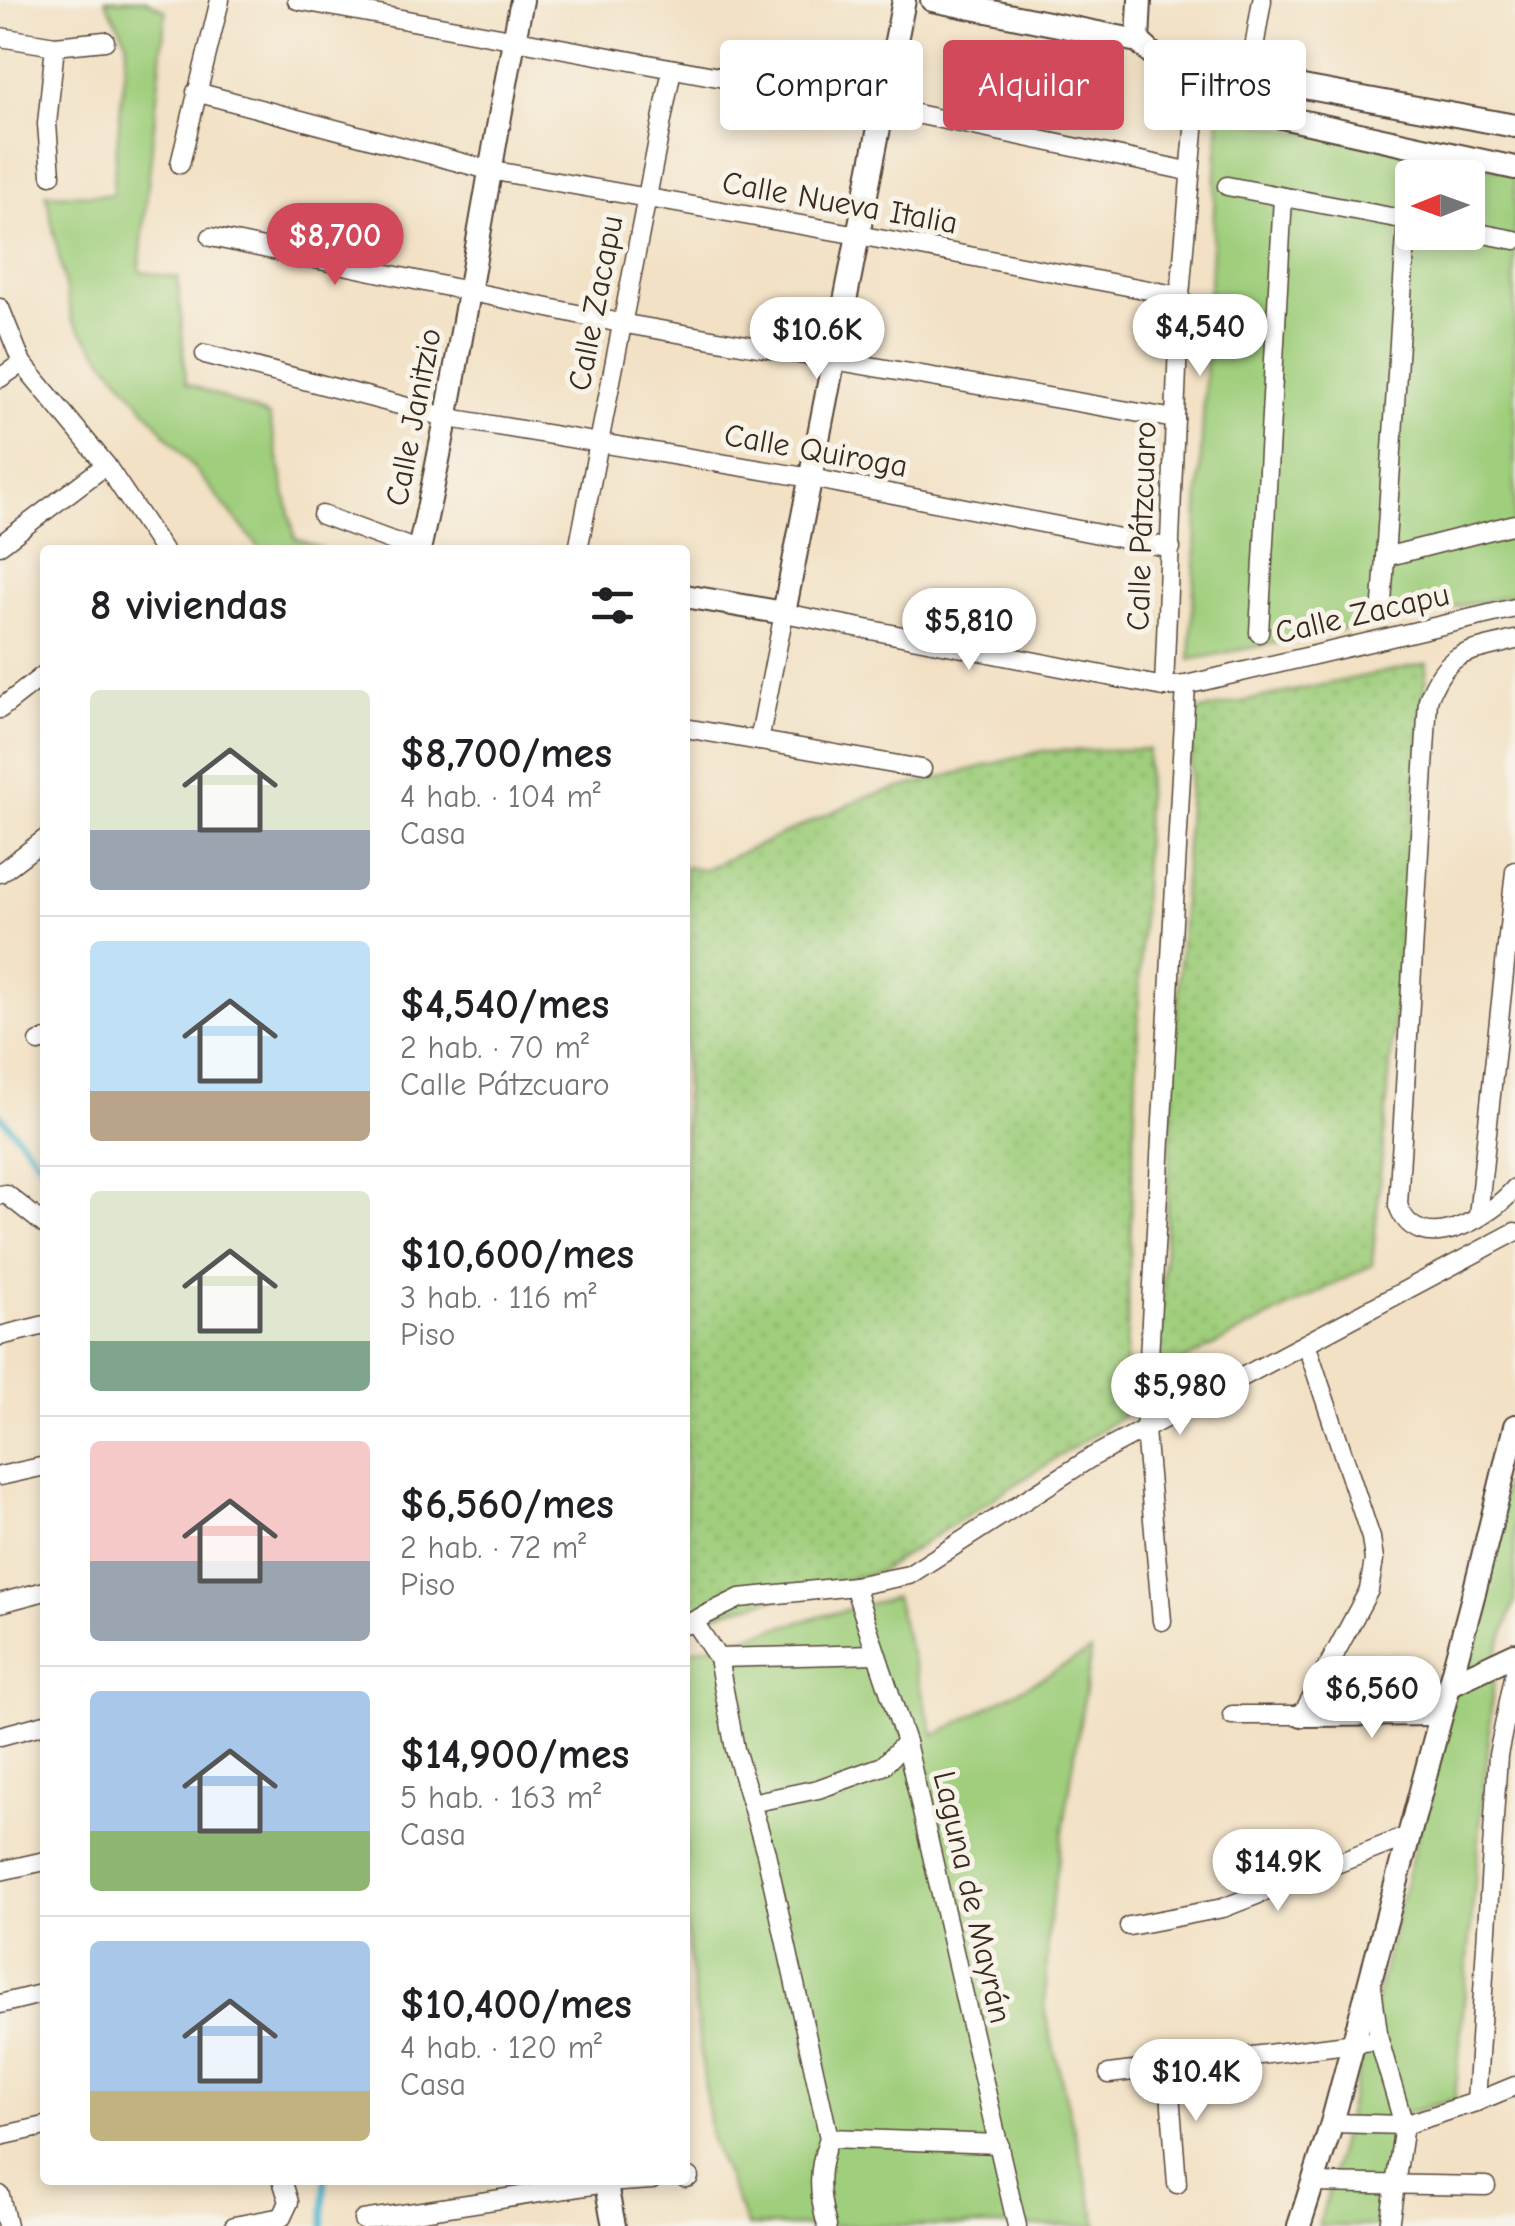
<!DOCTYPE html>
<html lang="es">
<meta charset="utf-8">
<style>
body{margin:0;font-family:"Comic Neue",sans-serif;background:#f2f2f2;color:#202124;height:100vh;display:flex;flex-direction:column;font-size:38px;white-space:nowrap}
*{box-sizing:border-box;margin:0}
p{font-size:32px;color:#757577}
.icon{flex:none;width:55px;height:55px;fill:none;stroke:currentColor;stroke-width:2;stroke-linecap:round;stroke-linejoin:round}
.map{position:relative;flex:1;overflow:hidden}
.sheet{position:absolute;left:40px;top:545px;width:650px;height:1640px;display:flex;flex-direction:column;background:#fff;border-radius:10px;box-shadow:0 5px 15px #0003}
.sheet>*{flex:none}
.banner{position:absolute;left:720px;top:40px;width:645px;height:90px;display:flex;gap:20px}
.needle{width:65px;rotate:269deg}
.buttons{position:absolute;left:1395px;top:160px;display:grid;gap:20px}
.buttons a{display:grid;place-items:center;width:90px;height:90px;border-radius:10px;background:#fff;box-shadow:0 5px 15px #0003;font-size:50px}
.price{position:absolute;translate:-50% -85px;padding:0 22px;border-radius:35px;background:#fff;color:#222;font-size:32px;line-height:65px;filter:drop-shadow(0 2px 5px #0008)}
.price::after{content:'';position:absolute;left:50%;top:60px;width:30px;height:22px;margin-left:-15px;background:inherit;clip-path:polygon(0 0,100% 0,50% 100%)}
.price.current{background:#d1495b;color:#fff}
ul{padding:0;list-style:none}
li{display:flex;align-items:center;gap:30px;height:250px;padding:0 50px}
li+li{border-top:2px solid #e0e0e0}
li span{display:grid;place-items:center;flex:none;width:280px;height:200px;border-radius:10px;color:#555}
li>.icon{margin-inline-start:auto}
span .icon{width:120px;height:120px;fill:#fffc;stroke-width:1}
li b{font-size:42px}
h2{display:flex;justify-content:space-between;align-items:center;height:120px;padding:0 50px;font-size:42px}
.tag{padding:0 35px;border-radius:10px;background:#fff;box-shadow:0 5px 15px #0003;font-size:35px;line-height:90px}
.tag.current{background:#d1495b;color:#fff}
.map>svg:first-child{display:block}
.grass{fill:url(#grass-dots);stroke:#6d7c4d;stroke-width:2.5}
.park{fill:#9fce7c;stroke:#6d7c4d;stroke-width:2.5;fill-rule:evenodd}
.lines{fill:none;stroke-linecap:round;stroke-linejoin:round}
.stream{stroke:#4fb7cd;stroke-width:6}
.street-casing{stroke:#564537;stroke-width:21}
.secondary-casing{stroke:#564537;stroke-width:26}
.street{stroke:#fff;stroke-width:18}
.secondary{stroke:#fff;stroke-width:22}
.labels{text-anchor:middle;stroke-width:10;stroke-linejoin:round;paint-order:stroke}
.street-label{font-size:32px;fill:#3b2a1e;stroke:#f7f3e8}
</style>
<div class="map">
<svg width="1515" height="2226" viewBox="0 0 1515 2226">
<defs>
<pattern id="grass-dots" width="8" height="8" patternUnits="userSpaceOnUse" patternTransform="scale(2.5)"><rect width="8" height="8" fill="#9fce7c"/><path d="M2 2h.1M6 6h.1" fill="none" stroke="#8ab16b" stroke-width="1.8" stroke-linecap="round"/></pattern>
</defs>
<rect width="100%" height="100%" fill="#f7f3e8"/>
<filter id="ink" filterUnits="userSpaceOnUse"><feTurbulence type="fractalNoise" baseFrequency=".01" numOctaves="2"/><feDisplacementMap in="SourceGraphic" scale="20" xChannelSelector="R" yChannelSelector="G"/><feConvolveMatrix kernelMatrix="1 2 1 2 8 2 1 2 1" color-interpolation-filters="sRGB"/></filter>
<filter id="wash" filterUnits="userSpaceOnUse"><feTurbulence type="fractalNoise" baseFrequency=".0048" numOctaves="4" result="noise"/><feDisplacementMap in="SourceGraphic" scale="40" xChannelSelector="R" yChannelSelector="G"/><feGaussianBlur stdDeviation="2.25" result="paint"/><feColorMatrix in="noise" values="0 0 0 0 0 0 0 0 0 0 0 0 0 0 0 0 0 1.4 0 .05"/><feComposite in="paint" operator="in"/></filter>
<g filter="url(#wash)">
<rect width="100%" height="100%" fill="#f2e1c5"/>
<g class="grass">
<polygon points="1427,663 1372,1265 1158,1374 1193,712"/>
<polygon points="1148,749 1124,1415 880,1571 685,1622 685,867 703,870 866,797 1042,751"/>
</g>
<g class="park">
<polygon points="105,0 146,0 166,11 139,271 178,278 186,383 269,416 295,538 325,550 261,550 72,320 46,194 112,195 127,41"/>
<path d="M1219 116 1515 172V595L1190 660ZM1412 178H1468V232H1412Z"/>
<polygon points="1515,1447 1515,1602 1496,1656 1455,2099 1394,2117 1378,2226 1319,2226"/>
<polygon points="895,1597 934,1736 1091,1651 1048,1928 1045,2013 1098,2226 747,2226 711,2140 685,1918 685,1652"/>
</g>
<g class="lines">
<g class="stream">
<polyline points="0,1115 45,1169"/>
<polyline points="323,2226 325,2180"/>
</g>
</g>
</g>
<g filter="url(#ink)">
<g class="lines">
<g class="street-casing">
<g id="street">
<polyline points="297,0 883,107 1188,171"/>
<polyline points="0,37 55,46 105,41"/>
<polyline points="1254,48 1262,0"/>
<polyline points="196,92 489,170 858,235 1180,296"/>
<polyline points="180,164 220,0"/>
<polyline points="51,175 47,124 55,46"/>
<polyline points="1227,186 1412,221"/>
<polyline points="1468,231 1515,240"/>
<polyline points="211,237 620,323 1175,419"/>
<polyline points="0,308 22,363 106,465 163,550"/>
<polyline points="205,354 449,418 811,478 1171,548"/>
<polyline points="0,378 22,363"/>
<polyline points="322,515 417,550"/>
<polyline points="0,545 106,465"/>
<polyline points="578,550 672,69"/>
<polyline points="1385,557 1515,524"/>
<polyline points="1382,604 1407,220"/>
<polyline points="1259,633 1283,197"/>
<path d="M1515 640C1467 653 1447 649 1428 700L1398 1205C1417 1261 1490 1218 1515 1188"/>
<polyline points="1164,687 1180,296 1198,83"/>
<polyline points="0,709 45,674"/>
<polyline points="685,728 922,769"/>
<polyline points="759,741 784,613 1164,687 1186,685 1515,608"/>
<polyline points="0,873 45,839"/>
<polyline points="39,1042 45,1040"/>
<polyline points="0,1195 6,1194 45,1225"/>
<polyline points="1478,1216 1515,871"/>
<polyline points="0,1336 45,1325"/>
<polyline points="0,1476 45,1466"/>
<polyline points="854,1586 906,1742 1017,2226"/>
<polyline points="0,1603 45,1591"/>
<polyline points="1162,1621 1145,1430 1186,685"/>
<path d="M694 1622 718 1658 735 1749 766 1853 829 2138C817 2170 818 2193 827 2226"/>
<polyline points="685,1625 740,1598 854,1586 909,1575 1092,1457 1515,1232"/>
<polyline points="718,1658 875,1654"/>
<polyline points="1232,1715 1302,1715 1369,1590 1374,1560 1371,1538 1307,1346"/>
<polyline points="0,1736 45,1724"/>
<polyline points="751,1803 818,1789 883,1766 906,1742"/>
<polyline points="0,1871 45,1861"/>
<polyline points="1129,1926 1223,1908 1408,1836"/>
<polyline points="1372,1987 1379,2040 1404,2125 1389,2226"/>
<polyline points="0,2004 45,1993"/>
<polyline points="1168,2067 1177,2184"/>
<polyline points="1109,2074 1379,2040"/>
<polyline points="1476,2102 1498,1755 1515,1672"/>
<polyline points="1332,2123 1404,2125 1476,2102 1515,2086"/>
<polyline points="0,2136 45,2126"/>
<polyline points="829,2138 999,2144"/>
<polyline points="685,2178 689,2177"/>
<polyline points="1312,2183 1486,2186"/>
<polyline points="0,2195 7,2226"/>
<polyline points="363,2220 605,2183 652,2180"/>
<polyline points="234,2226 282,2217 289,2202 282,2180"/>
</g>
</g>
<g class="secondary-casing">
<g id="secondary">
<polyline points="932,0 1138,41 1197,94 1222,104 1515,168"/>
<polyline points="1138,41 1140,0"/>
<polyline points="1178,76 1200,68 1515,126"/>
<path d="M419 550C460 368 485 183 522 0"/>
<polyline points="685,596 784,613 904,0"/>
<polyline points="1449,1685 1515,1654"/>
<polyline points="1302,1715 1441,1714"/>
<polyline points="605,2180 614,2226"/>
<polyline points="1299,2226 1332,2123 1475,1589 1515,1426"/>
</g>
</g>
<use href="#street" class="street"/>
<use href="#secondary" class="secondary"/>
</g>
</g>
<g class="labels">
<g class="street-label">
<text transform="translate(840 202) rotate(10)" y="11">Calle Nueva Italia</text>
<text transform="translate(595 303) rotate(-79)" y="11">Calle Zacapu</text>
<text transform="translate(413 417) rotate(-79)" y="11">Calle Janitzio</text>
<text transform="translate(816 450) rotate(10)" y="11">Calle Quiroga</text>
<text transform="translate(1141 526) rotate(-88)" y="11">Calle Pátzcuaro</text>
<text transform="translate(1362 613) rotate(-13)" y="11">Calle Zacapu</text>
<text transform="translate(973 1897) rotate(77)" y="11">Laguna de Mayrán</text>
</g>
</g>
</svg>
<div class="buttons">
<a><svg class="needle" viewBox="-14 -14 28 28"><path d="M0-13l5 13h-10z" fill="#e53935"/><path d="M0 13l5-13h-10z" fill="#757577"/></svg></a>
</div>
<b class="price current" style="left:335px;top:288px">$8,700</b>
<b class="price" style="left:1200px;top:379px">$4,540</b>
<b class="price" style="left:817px;top:382px">$10.6K</b>
<b class="price" style="left:969px;top:673px">$5,810</b>
<b class="price" style="left:1180px;top:1438px">$5,980</b>
<b class="price" style="left:1372px;top:1741px">$6,560</b>
<b class="price" style="left:1278px;top:1914px">$14.9K</b>
<b class="price" style="left:1196px;top:2124px">$10.4K</b>
<div class="banner">
<a class="tag">Comprar</a>
<a class="tag current">Alquilar</a>
<a class="tag">Filtros</a>
</div>
<section class="sheet">
<h2>8 viviendas<svg class="icon" aria-label="filters" viewBox="0 0 24 24"><path d="M4 7h16M4 17h16"/><circle cx="9" cy="7" r="2"/><circle cx="15" cy="17" r="2"/></svg></h2>
<ul>
<li><span style="background:linear-gradient(#dfe7d0 70%,#9aa5b1 0)"><svg class="icon" aria-label="home" viewBox="0 0 24 24"><path d="M3 11l9-7 9 7M6 9v11h12V9"/></svg></span><div><b>$8,700/mes</b><p>4 hab. · 104 m²</p><p>Casa</p></div></li>
<li><span style="background:linear-gradient(#bfe0f5 75%,#b9a48a 0)"><svg class="icon" aria-label="home" viewBox="0 0 24 24"><path d="M3 11l9-7 9 7M6 9v11h12V9"/></svg></span><div><b>$4,540/mes</b><p>2 hab. · 70 m²</p><p>Calle Pátzcuaro</p></div></li>
<li><span style="background:linear-gradient(#dfe7d0 75%,#7fa58c 0)"><svg class="icon" aria-label="home" viewBox="0 0 24 24"><path d="M3 11l9-7 9 7M6 9v11h12V9"/></svg></span><div><b>$10,600/mes</b><p>3 hab. · 116 m²</p><p>Piso</p></div></li>
<li><span style="background:linear-gradient(#f6c9c9 60%,#9aa5b1 0)"><svg class="icon" aria-label="home" viewBox="0 0 24 24"><path d="M3 11l9-7 9 7M6 9v11h12V9"/></svg></span><div><b>$6,560/mes</b><p>2 hab. · 72 m²</p><p>Piso</p></div></li>
<li><span style="background:linear-gradient(#a9c7e8 70%,#8fb573 0)"><svg class="icon" aria-label="home" viewBox="0 0 24 24"><path d="M3 11l9-7 9 7M6 9v11h12V9"/></svg></span><div><b>$14,900/mes</b><p>5 hab. · 163 m²</p><p>Casa</p></div></li>
<li><span style="background:linear-gradient(#a9c7e8 75%,#c2b280 0)"><svg class="icon" aria-label="home" viewBox="0 0 24 24"><path d="M3 11l9-7 9 7M6 9v11h12V9"/></svg></span><div><b>$10,400/mes</b><p>4 hab. · 120 m²</p><p>Casa</p></div></li>
</ul>
</section>
</div>
